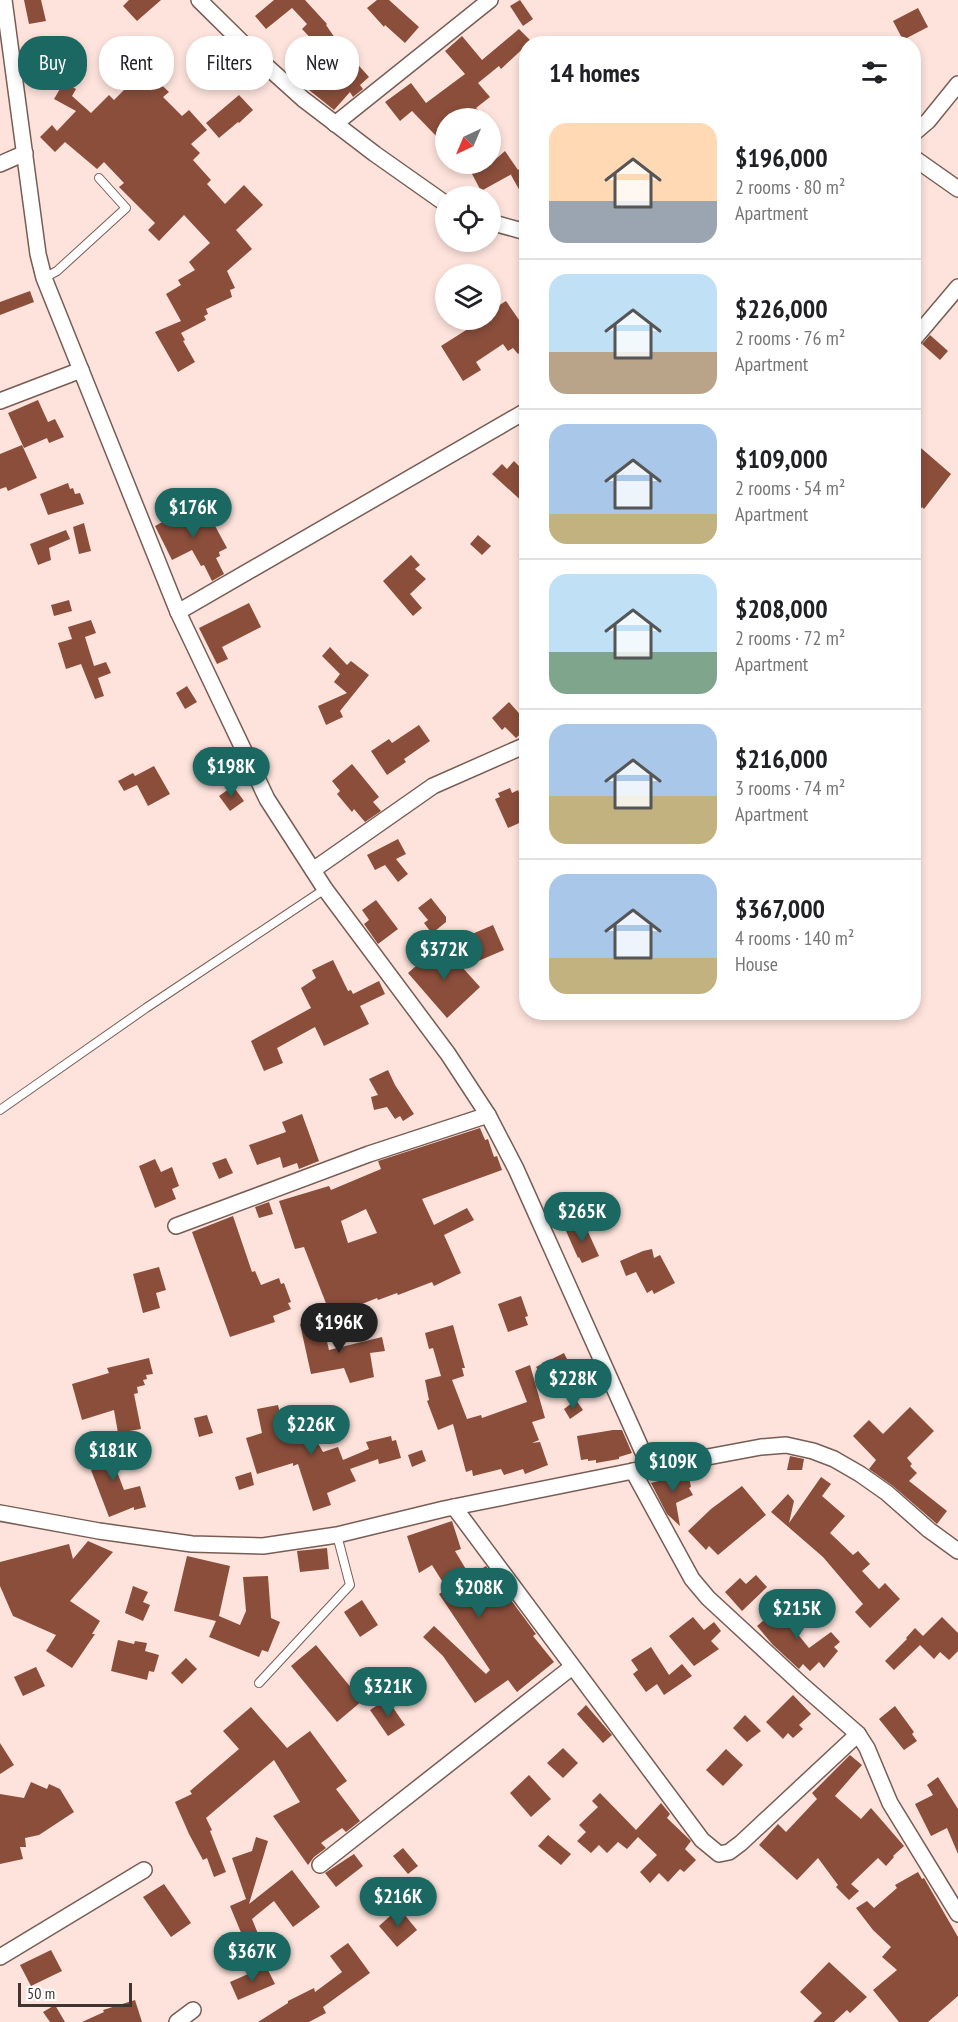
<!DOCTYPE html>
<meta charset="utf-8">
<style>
body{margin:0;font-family:"PT Sans Narrow",sans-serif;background:#f6f6f6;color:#202124;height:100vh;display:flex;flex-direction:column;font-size:22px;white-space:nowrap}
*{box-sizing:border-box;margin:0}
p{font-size:20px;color:#757577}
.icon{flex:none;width:33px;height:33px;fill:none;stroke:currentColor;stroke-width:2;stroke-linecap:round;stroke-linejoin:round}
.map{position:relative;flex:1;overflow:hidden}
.sheet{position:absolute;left:519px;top:36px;width:402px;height:984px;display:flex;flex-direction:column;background:#fff;border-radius:24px;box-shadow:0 3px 9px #0003}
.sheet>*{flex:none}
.banner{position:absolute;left:18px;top:36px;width:411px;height:54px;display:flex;gap:12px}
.needle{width:39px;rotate:224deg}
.tools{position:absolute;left:435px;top:108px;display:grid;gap:12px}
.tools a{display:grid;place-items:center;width:66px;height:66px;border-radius:50%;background:#fff;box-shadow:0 3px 9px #0003;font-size:30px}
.scale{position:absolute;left:18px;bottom:15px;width:114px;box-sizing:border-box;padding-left:6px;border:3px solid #403430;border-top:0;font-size:16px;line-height:21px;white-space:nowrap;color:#403430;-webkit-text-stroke:4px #fff;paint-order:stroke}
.price{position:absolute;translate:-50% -51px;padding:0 14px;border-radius:21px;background:#1b6761;color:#fff;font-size:20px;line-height:39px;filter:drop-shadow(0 2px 3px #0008)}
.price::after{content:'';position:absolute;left:50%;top:36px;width:18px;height:14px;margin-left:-9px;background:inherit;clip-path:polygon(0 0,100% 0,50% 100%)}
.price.on{background:#222;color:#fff}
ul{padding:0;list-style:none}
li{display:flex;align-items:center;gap:18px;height:150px;padding:0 30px}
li+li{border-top:2px solid #e0e0e0}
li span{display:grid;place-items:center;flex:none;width:168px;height:120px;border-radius:18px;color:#555}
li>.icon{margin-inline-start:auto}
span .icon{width:72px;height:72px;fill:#fffc;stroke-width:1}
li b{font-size:26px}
h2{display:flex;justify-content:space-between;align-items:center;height:72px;padding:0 30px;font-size:26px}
.chip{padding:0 21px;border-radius:24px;background:#fff;box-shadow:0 3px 9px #0003;font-size:21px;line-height:54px}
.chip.on{background:#1b6761;color:#fff}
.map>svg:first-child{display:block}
.building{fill:#8a4e3b;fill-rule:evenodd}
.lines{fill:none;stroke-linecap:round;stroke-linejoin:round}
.lane-casing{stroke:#785d54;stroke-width:10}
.street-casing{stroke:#785d54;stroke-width:18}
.lane{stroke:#fff;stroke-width:8}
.street{stroke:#fff;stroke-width:15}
</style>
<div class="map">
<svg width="958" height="2022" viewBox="0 0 958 2022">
<rect width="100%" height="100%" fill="#fde3db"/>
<g class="building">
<polygon points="24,0 41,0 46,21 29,24"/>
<polygon points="129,0 161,0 137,21 123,6"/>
<polygon points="274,0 305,0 327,24 326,25 335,38 354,56 352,58 369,77 360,85 363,89 353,97 350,92 334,110 289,74 318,46 302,29 307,24 292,8 266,29 255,16"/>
<polygon points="377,0 389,0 419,27 405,43 385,25 384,27 367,8"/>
<polygon points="520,0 533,19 523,26 510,6"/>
<polygon points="918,8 928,27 903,40 893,21"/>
<polygon points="519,29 531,41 501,69 499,66 478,83 490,97 476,108 478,110 465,118 446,118 446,132 438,138 412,111 400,121 385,102 411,83 426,103 465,74 445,51 462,36 482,60"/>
<polygon points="146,54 156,63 148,72 169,92 163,97 182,116 189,110 207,130 191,144 200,153 193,160 211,180 207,184 225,204 244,185 263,205 236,230 252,249 227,271 235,288 230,290 232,297 206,309 208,314 204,316 206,320 181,333 185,340 183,341 195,362 178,372 155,332 181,321 166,294 181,285 178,280 195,270 189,262 210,243 184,215 159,241 148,230 155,223 119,187 124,183 104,162 97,169 65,142 55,152 40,137 52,125 57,131 76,111 54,99 64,82 76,89 72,96 91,113 109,95 114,100 143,71 136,65"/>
<polygon points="239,95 253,110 239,123 238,122 219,138 206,123"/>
<polygon points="505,151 518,170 526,163 526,202 511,175 512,174 481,191 471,172 484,164 490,164"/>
<polygon points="30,291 34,302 0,315 0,302"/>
<polygon points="506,301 526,330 526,348 518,354 513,348 508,351 503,344 476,362 481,370 463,381 441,346 471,327 466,320 490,320 490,311"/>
<polygon points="930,335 948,351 940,360 922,344"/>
<polygon points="38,400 48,422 55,419 64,437 49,443 47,438 24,448 8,413"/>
<polygon points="914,442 951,474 924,509 922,507 914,519"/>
<polygon points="22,445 37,478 8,491 6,487 0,489 0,454"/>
<polygon points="514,461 526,473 521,482 526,486 526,505 492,474 502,464 507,469"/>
<polygon points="68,483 70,489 73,488 75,494 80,493 84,504 48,515 40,494"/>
<polygon points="188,505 195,518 207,511 227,548 219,552 220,556 216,558 224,574 212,581 204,565 201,566 192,550 172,560 155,526 170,518 169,516"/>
<polygon points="84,523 91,551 79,554 73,527"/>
<polygon points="66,530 70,539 49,548 51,560 38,565 30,544"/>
<polygon points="478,535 491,546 482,555 470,544"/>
<polygon points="411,555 420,565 415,569 426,579 410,594 422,608 413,616 383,581"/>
<polygon points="69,600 72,611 54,616 51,605"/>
<polygon points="249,603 261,627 222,647 228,659 217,664 199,628"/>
<polygon points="91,620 96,633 85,637 94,666 106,662 111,673 98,678 104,696 95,699 81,664 66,669 58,643 72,639 68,627"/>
<polygon points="330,647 347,665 351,661 369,675 340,711 343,717 326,725 318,706 347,693 334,682 340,674 322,656"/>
<polygon points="187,686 197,702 185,709 176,693"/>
<polygon points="509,702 526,721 526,729 516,738 505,727 502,730 492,718"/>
<polygon points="419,725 430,741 404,759 406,762 387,775 371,751 389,739 392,743"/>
<polygon points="352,764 379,797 373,802 381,811 365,822 354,809 352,812 337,794 340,791 332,781"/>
<polygon points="154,766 170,794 148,806 137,785 124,791 118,781 133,773 135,776"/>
<polygon points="233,786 244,801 230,811 219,796"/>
<polygon points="510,788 512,793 518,790 526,809 526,820 508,828 495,799 500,797 498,793"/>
<polygon points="398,839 406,854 396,859 408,874 398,882 385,865 375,870 367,855"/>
<polygon points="431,898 446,917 446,922 435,931 430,931 424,923 428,920 418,908"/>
<polygon points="376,900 398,929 378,944 364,924 369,920 362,910"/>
<polygon points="493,925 504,950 476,962 465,937"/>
<polygon points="444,947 480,987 447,1018 408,973 431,953"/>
<polygon points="333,960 348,991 351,990 353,994 379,981 385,994 360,1006 369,1024 324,1046 315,1027 277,1048 283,1063 264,1071 251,1041 311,1008 301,988 316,978 312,970"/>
<polygon points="388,1070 395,1085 414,1114 403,1121 400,1116 395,1119 387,1107 374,1110 371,1097 378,1095 369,1079"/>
<polygon points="302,1114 319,1161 299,1169 297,1163 283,1168 280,1157 257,1165 249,1145 286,1132 282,1122"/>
<path d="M480 1128 485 1140 488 1139 494 1157 497 1156 502 1170 422 1199 434 1225 467 1208 474 1220 444 1235 461 1273 434 1286 432 1282 398 1295 397 1293 378 1300 377 1298 362 1304 361 1303 352 1307 351 1305 329 1311 304 1247 295 1249 279 1201 329 1186 331 1190 381 1169 378 1161ZM366 1209 377 1233 348 1243 341 1221Z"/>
<polygon points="226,1158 233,1173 219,1179 212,1163"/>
<polygon points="155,1159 161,1172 172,1167 179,1186 172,1189 176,1199 155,1208 139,1166"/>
<polygon points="269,1202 273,1214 259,1218 255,1207"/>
<polygon points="233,1216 252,1272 255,1271 261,1285 279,1278 281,1284 284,1283 291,1302 288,1303 291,1309 273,1316 275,1322 230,1337 192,1232"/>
<polygon points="584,1223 599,1256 582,1263 579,1257 578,1258 566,1231"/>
<polygon points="652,1249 654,1258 660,1255 675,1283 654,1294 652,1290 647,1293 636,1272 626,1276 620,1261 643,1251"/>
<polygon points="159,1267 166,1290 156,1293 160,1308 143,1313 133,1274"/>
<polygon points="521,1296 528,1316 525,1317 528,1325 508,1332 498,1304"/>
<polygon points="322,1320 329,1350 382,1337 385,1351 370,1353 374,1377 350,1383 344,1368 311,1374 300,1324"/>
<polygon points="453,1325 465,1368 462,1368 464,1376 452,1380 467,1419 481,1415 482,1418 527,1402 515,1371 530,1365 545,1418 532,1422 539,1440 532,1443 540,1442 548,1465 525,1474 523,1469 504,1475 501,1469 473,1476 472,1470 466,1472 453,1424 438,1430 427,1401 429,1400 425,1380 441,1376 433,1348 429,1349 425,1333"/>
<polygon points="564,1353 573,1371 566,1374 568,1377 549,1386 536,1367"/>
<polygon points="149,1358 153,1374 146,1375 147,1379 143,1380 145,1385 137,1387 138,1393 134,1394 141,1429 118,1433 114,1410 82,1420 72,1384 109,1373 107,1368"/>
<polygon points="576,1400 583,1410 570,1419 564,1409"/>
<polygon points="278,1405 283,1425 300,1421 305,1443 315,1438 323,1452 338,1447 343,1460 369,1449 366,1442 391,1436 392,1441 396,1440 401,1458 379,1464 378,1459 350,1469 356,1481 327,1493 331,1505 313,1511 298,1464 293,1466 293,1463 257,1474 246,1438 262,1433 257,1409"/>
<polygon points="910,1407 934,1431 907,1458 912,1464 910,1466 917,1473 909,1481 947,1511 937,1524 893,1486 869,1469 876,1460 853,1436 869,1420 883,1434"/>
<polygon points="207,1415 213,1433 199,1437 194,1418"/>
<polygon points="613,1430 622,1430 632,1453 619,1457 619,1459 596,1463 596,1460 588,1461 588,1459 581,1460 577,1436"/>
<polygon points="111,1438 116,1455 111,1456 124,1490 140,1486 146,1507 134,1510 134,1507 109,1517 91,1470 98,1467 92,1443"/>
<polygon points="422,1450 426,1461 412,1467 408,1455"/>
<polygon points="790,1456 804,1459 802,1470 787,1470"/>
<polygon points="251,1472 254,1485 239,1490 235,1477"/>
<polygon points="688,1473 691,1487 689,1488 693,1495 676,1503 680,1526 667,1514 651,1483"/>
<polygon points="821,1477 831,1484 822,1496 845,1516 830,1533 853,1555 858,1551 870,1564 862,1571 879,1589 885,1583 900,1599 870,1628 855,1612 863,1604 823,1557 771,1512 788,1494 794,1501 789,1523"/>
<polygon points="742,1486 766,1515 718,1555 709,1546 706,1550 688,1531 711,1509"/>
<polygon points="452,1521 461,1549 455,1551 470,1576 486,1566 536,1634 533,1636 554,1662 517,1692 508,1680 475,1703 443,1656 423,1637 434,1626 486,1674 490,1670 439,1594 447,1589 432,1565 419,1573 407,1536"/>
<polygon points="88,1541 113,1552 70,1601 100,1621 92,1634 95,1634 72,1668 46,1651 56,1635 13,1616 0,1586 0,1562 69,1544 73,1559"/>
<polygon points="327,1548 329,1569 300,1572 297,1551"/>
<polygon points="187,1556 230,1566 219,1616 240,1625 246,1611 243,1577 268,1576 271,1618 280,1622 268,1652 262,1650 259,1657 209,1637 216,1621 174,1611"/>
<polygon points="756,1575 767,1587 742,1611 725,1592 740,1578 746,1584"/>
<polygon points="133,1586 148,1592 143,1602 150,1605 143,1621 125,1613"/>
<polygon points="788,1599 798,1611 787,1621 809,1648 831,1632 840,1642 834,1647 838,1651 824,1668 819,1662 810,1671 803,1664 799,1669 773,1645 757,1626"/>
<polygon points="362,1600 378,1625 360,1637 344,1612"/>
<polygon points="693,1617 704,1630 714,1622 721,1631 711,1641 719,1649 694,1666 669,1636"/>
<polygon points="942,1617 958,1633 958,1651 949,1660 940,1652 934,1659 920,1645 894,1670 885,1661 907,1639 906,1638 915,1628 923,1636"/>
<polygon points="118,1640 134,1644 135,1641 147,1643 145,1651 159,1655 154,1672 149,1671 147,1680 111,1671"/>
<polygon points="316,1645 362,1701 337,1722 291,1666"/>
<polygon points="651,1647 669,1675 682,1664 692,1676 664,1695 657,1684 646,1692 633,1674 638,1670 631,1660"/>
<polygon points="186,1658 197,1669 182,1684 171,1673"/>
<polygon points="36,1667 45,1686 23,1696 14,1677"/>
<polygon points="793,1695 811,1714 799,1725 803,1729 793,1738 788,1733 783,1739 766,1722"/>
<polygon points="387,1699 405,1725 388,1736 370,1710"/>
<polygon points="586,1705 612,1735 603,1743 577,1714"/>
<polygon points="895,1706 914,1732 912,1734 917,1741 904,1750 879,1719"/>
<polygon points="251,1707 287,1748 310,1731 347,1781 336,1789 360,1821 346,1832 342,1828 321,1843 326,1848 314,1857 308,1865 273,1816 300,1802 274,1760 206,1818 212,1830 210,1831 226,1872 214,1877 207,1858 203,1860 189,1834 175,1802 192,1794 190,1791 239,1749 223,1731"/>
<polygon points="745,1715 761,1731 747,1742 733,1728"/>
<polygon points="0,1743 14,1765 0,1774"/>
<polygon points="563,1748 578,1763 563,1778 547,1763"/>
<polygon points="726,1749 743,1765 723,1786 706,1770"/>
<polygon points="850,1755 862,1765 835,1796 861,1819 871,1808 904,1846 893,1856 894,1857 886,1866 878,1858 851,1884 859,1891 849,1900 836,1887 838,1885 818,1858 797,1880 759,1845 778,1824 786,1832 817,1799 812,1793"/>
<polygon points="529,1775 551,1799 531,1817 510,1793"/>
<polygon points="938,1777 958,1809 958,1854 947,1828 931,1836 915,1804 933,1795 927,1785"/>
<polygon points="31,1782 47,1789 49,1784 60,1789 74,1812 39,1835 25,1838 26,1847 20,1847 23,1859 0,1864 0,1794 24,1798"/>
<polygon points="600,1793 636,1830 661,1803 670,1814 667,1818 691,1841 685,1849 696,1860 684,1872 680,1869 668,1882 659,1873 650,1883 640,1872 657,1855 638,1837 627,1849 618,1842 607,1853 599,1845 591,1853 577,1841 586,1832 579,1825 598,1807 592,1801"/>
<polygon points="548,1835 571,1854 561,1865 538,1846"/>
<polygon points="256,1837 268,1841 249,1904 292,1870 320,1907 293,1927 274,1901 252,1919 268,1958 254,1964 230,1906 246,1899 232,1858 252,1851"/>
<polygon points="403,1848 418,1866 408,1874 393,1856"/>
<polygon points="354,1854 363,1866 336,1887 325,1873"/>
<polygon points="918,1872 922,1879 924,1878 958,1937 958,1996 928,2022 899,2022 873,1990 897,1970 882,1957 891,1947 873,1930 856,1908 867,1901 874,1908 897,1888 895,1885"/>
<polygon points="164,1884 191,1923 171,1937 143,1897"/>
<polygon points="399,1908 417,1930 397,1947 379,1926"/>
<polygon points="348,1943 370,1973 323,2007 326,2013 309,2022 258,2022 288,2003 288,2001 314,1988 315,1992 342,1972 330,1956"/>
<polygon points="51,1950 62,1971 31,1986 20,1965"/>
<polygon points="829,1962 867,1997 850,2013 847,2010 834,2022 813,2022 822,2013 800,1992"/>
<polygon points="266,1966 275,1984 238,2000 230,1982"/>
<polygon points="135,2000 142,2022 82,2022 104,2012 103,2010"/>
<polygon points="55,2005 65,2022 50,2022 43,2012"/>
</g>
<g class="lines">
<g class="lane-casing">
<g id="lane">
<polyline points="44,278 57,271 126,208 99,178"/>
<polyline points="0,1110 146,1008 325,889"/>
<polyline points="259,1683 350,1585 337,1535"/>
</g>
</g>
<g class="street-casing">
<g id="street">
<polyline points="4,0 38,254 44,278 178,612 267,799 325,889 448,1054 488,1115 516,1169 650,1468"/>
<polyline points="199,0 263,63 303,99 375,154 446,204"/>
<polyline points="335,124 490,0"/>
<polyline points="914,133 928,121 958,84"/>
<polyline points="914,158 958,189"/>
<polyline points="0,164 25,153"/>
<polyline points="490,222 526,232"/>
<polyline points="914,339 958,287"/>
<polyline points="0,401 81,370"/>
<polyline points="178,612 526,411"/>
<polyline points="313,870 433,786 526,745"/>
<polyline points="176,1226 369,1154 488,1115"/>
<polyline points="633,1471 692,1579 708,1598 802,1685 858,1734 867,1748 890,1803 958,1914"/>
<polyline points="454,1507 702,1840 719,1854 729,1852 741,1843 858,1734"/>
<polyline points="0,1513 99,1531 192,1544 263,1546 337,1535 444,1509 633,1471 761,1447 786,1445 813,1451 834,1459 860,1474 887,1493 929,1530 958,1551"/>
<polyline points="320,1865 572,1667"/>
<polyline points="0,1957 144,1870"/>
<polyline points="177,2022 193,2010"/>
</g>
</g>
<use href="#lane" class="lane"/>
<use href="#street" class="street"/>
</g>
</svg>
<div class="tools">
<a><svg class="needle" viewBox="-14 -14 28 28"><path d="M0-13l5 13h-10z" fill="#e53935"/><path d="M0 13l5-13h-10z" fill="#757577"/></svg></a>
<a><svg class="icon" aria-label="locate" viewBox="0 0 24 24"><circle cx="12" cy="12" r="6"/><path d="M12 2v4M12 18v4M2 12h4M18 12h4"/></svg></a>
<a><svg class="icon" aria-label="layers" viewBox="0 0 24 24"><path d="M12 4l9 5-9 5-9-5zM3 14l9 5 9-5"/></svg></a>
</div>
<div class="scale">50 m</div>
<b class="price" style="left:193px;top:539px">$176K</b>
<b class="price" style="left:231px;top:798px">$198K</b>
<b class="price" style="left:444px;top:981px">$372K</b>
<b class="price" style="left:582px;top:1243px">$265K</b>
<b class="price on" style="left:339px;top:1354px">$196K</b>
<b class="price" style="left:573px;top:1410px">$228K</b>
<b class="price" style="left:311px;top:1456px">$226K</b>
<b class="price" style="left:113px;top:1482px">$181K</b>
<b class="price" style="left:673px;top:1493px">$109K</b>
<b class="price" style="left:479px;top:1619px">$208K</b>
<b class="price" style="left:797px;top:1640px">$215K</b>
<b class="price" style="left:388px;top:1718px">$321K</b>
<b class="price" style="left:398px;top:1928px">$216K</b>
<b class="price" style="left:252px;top:1983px">$367K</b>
<div class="banner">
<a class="chip on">Buy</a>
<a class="chip">Rent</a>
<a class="chip">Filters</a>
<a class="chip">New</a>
</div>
<section class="sheet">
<h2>14 homes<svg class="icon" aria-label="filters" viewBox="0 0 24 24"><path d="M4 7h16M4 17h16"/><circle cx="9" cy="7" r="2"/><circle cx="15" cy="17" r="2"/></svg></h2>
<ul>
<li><span style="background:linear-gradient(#ffd9b3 65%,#9aa5b1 0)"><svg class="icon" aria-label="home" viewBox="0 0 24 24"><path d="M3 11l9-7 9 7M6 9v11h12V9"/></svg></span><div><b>$196,000</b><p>2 rooms · 80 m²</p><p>Apartment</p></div></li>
<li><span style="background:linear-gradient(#bfe0f5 65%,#b9a48a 0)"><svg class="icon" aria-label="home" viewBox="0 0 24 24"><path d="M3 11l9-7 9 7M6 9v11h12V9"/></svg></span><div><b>$226,000</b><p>2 rooms · 76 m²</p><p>Apartment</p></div></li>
<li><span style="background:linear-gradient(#a9c7e8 75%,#c2b280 0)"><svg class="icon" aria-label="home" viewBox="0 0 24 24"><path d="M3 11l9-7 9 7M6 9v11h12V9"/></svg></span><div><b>$109,000</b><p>2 rooms · 54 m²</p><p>Apartment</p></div></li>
<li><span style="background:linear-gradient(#bfe0f5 65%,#7fa58c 0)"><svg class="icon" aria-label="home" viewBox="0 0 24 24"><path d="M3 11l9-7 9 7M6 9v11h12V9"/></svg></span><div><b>$208,000</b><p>2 rooms · 72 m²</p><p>Apartment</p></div></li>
<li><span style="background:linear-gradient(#a9c7e8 60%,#c2b280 0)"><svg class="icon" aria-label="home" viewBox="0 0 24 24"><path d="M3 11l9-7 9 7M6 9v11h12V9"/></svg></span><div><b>$216,000</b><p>3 rooms · 74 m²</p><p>Apartment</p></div></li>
<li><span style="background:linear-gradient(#a9c7e8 70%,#c2b280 0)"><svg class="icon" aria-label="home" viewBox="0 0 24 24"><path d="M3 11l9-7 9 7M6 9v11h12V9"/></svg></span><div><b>$367,000</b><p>4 rooms · 140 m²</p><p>House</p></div></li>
</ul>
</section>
</div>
